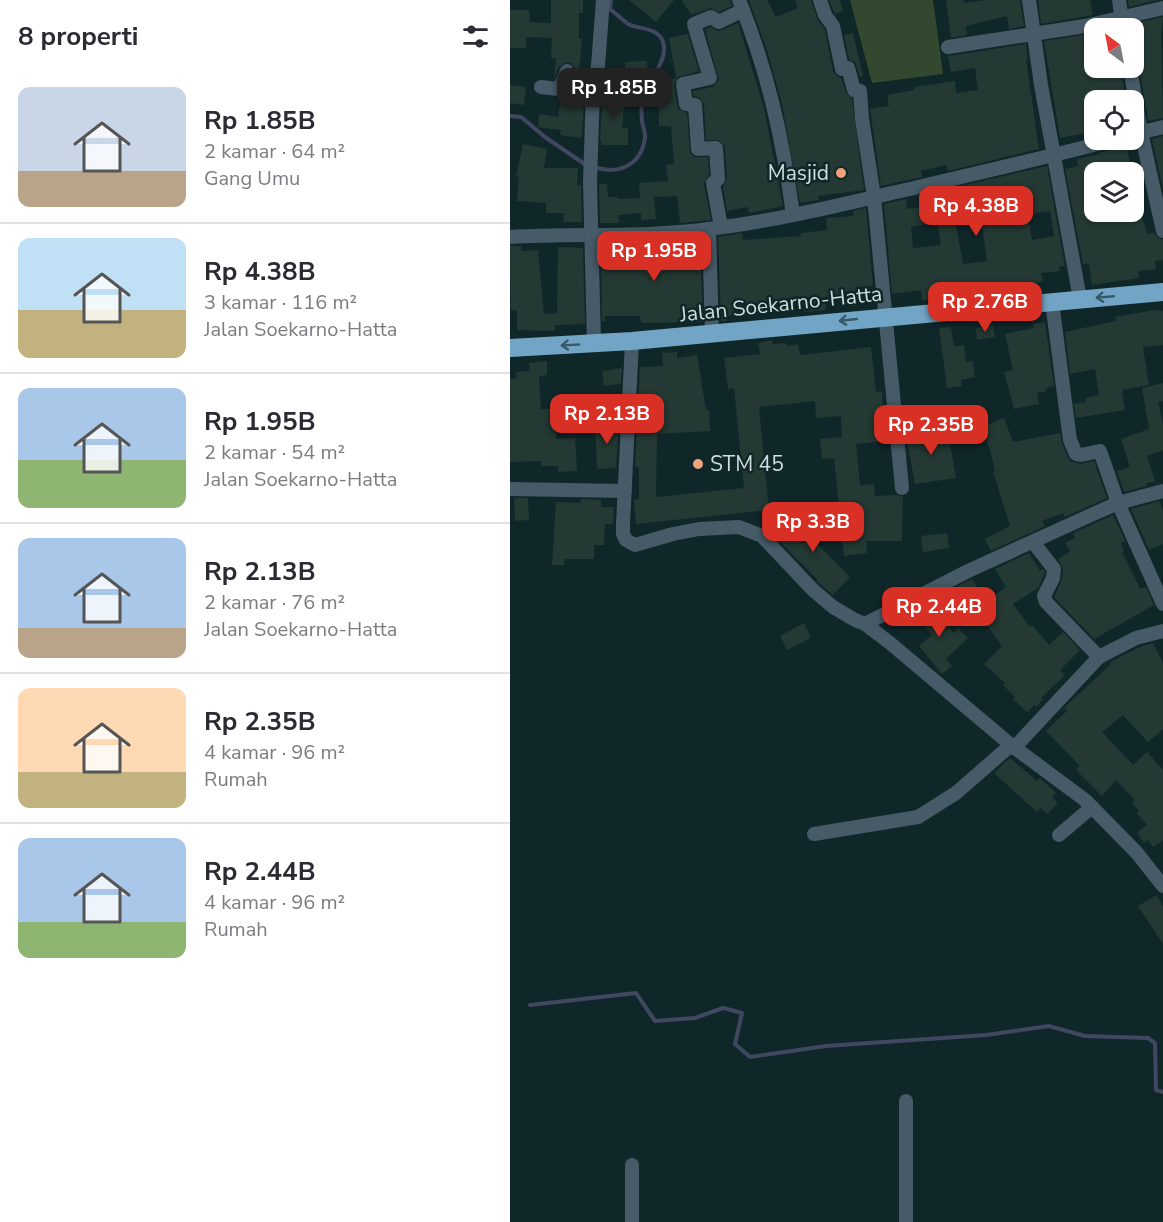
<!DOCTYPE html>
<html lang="id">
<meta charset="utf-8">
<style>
body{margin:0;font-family:"Nunito Sans",sans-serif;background:#f2f2f3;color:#2b2b33;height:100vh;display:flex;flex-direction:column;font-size:22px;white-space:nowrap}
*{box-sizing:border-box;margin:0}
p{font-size:20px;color:#7c7c81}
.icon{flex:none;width:33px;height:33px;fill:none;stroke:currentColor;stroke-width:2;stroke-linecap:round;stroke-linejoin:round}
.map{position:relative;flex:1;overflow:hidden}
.side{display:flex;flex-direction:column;background:#fff;width:510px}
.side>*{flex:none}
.needle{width:39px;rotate:328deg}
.tools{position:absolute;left:574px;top:18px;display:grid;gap:12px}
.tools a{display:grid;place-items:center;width:60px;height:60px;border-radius:12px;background:#fff;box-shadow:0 2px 4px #0004;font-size:30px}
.price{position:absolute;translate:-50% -51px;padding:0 14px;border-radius:12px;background:#d93025;color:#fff;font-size:20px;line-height:39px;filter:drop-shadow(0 2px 3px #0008)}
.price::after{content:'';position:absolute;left:50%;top:36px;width:18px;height:14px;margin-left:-9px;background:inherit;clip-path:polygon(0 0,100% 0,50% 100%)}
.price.current{background:#222;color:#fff}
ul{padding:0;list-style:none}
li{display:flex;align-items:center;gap:18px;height:150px;padding:0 18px}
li+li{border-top:2px solid #e1e1e2}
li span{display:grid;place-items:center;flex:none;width:168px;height:120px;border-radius:12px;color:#555}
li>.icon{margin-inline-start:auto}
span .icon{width:72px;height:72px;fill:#fffc;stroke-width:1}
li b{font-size:26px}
h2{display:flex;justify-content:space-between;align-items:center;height:72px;padding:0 18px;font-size:26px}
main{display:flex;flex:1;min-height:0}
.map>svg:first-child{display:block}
.green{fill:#32482f}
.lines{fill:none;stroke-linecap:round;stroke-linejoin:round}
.stream{stroke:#404760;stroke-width:4}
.building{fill:#243933;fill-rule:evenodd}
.street{stroke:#465a67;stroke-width:14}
.highway{stroke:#72a5c5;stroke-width:18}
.oneway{stroke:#375968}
.poi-dot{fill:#f0a27a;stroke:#10272a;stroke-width:2}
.labels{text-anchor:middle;stroke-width:5;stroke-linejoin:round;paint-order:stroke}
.poi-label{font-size:21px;fill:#cfddde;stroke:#10272a;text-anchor:end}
.street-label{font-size:21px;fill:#cfddde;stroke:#10272a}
</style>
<main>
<section class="side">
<h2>8 properti<svg class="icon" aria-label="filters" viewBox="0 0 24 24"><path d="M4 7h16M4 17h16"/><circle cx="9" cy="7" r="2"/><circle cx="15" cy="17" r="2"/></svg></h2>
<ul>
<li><span style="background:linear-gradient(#c9d6e8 70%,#b9a48a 0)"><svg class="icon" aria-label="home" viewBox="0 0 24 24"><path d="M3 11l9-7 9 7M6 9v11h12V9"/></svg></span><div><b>Rp 1.85B</b><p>2 kamar · 64 m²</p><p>Gang Umu</p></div></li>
<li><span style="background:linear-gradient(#bfe0f5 60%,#c2b280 0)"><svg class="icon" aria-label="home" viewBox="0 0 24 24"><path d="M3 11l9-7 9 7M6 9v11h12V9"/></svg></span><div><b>Rp 4.38B</b><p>3 kamar · 116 m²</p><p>Jalan Soekarno-Hatta</p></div></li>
<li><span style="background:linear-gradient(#a9c7e8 60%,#8fb573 0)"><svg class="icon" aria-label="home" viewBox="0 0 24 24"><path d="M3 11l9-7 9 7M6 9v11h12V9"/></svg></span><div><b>Rp 1.95B</b><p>2 kamar · 54 m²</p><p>Jalan Soekarno-Hatta</p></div></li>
<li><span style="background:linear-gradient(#a9c7e8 75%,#b9a48a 0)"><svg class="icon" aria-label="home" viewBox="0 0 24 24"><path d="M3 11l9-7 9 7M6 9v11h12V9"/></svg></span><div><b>Rp 2.13B</b><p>2 kamar · 76 m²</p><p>Jalan Soekarno-Hatta</p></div></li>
<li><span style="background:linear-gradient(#ffd9b3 70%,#c2b280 0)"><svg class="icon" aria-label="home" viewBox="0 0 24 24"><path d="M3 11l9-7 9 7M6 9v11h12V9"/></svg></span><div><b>Rp 2.35B</b><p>4 kamar · 96 m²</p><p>Rumah</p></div></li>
<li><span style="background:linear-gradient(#a9c7e8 70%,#8fb573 0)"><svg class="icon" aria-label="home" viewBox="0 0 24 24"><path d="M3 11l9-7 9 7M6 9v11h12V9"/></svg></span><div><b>Rp 2.44B</b><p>4 kamar · 96 m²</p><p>Rumah</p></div></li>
</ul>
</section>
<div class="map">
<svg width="653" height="1222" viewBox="0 0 653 1222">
<rect width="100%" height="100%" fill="#10272a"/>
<polygon class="green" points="340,0 423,0 433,74 362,83"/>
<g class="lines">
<g class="stream">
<polyline points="0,116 11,117 35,137 76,165"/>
<path d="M84 167C108 175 131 166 135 138 136 133 132 126 132 120 131 112 131 96 135 88 136 84 141 81 143 77 148 70 155 56 154 47 152 26 129 30 118 24 112 19 106 14 100 9L101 0"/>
<polyline points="20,1005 126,993 145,1021 185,1018 213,1008 232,1013 225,1044 240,1057 316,1046 476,1035 539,1026 575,1036 638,1038 645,1043 646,1090 653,1092"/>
</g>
</g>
<g class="building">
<polygon points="41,0 73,0 73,13 69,13 69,39 72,39 68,81 63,80 66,69 61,63 57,62 49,67 44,79 46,58 41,58 42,38 16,37 16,48 0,48 0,10 19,10 20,22 41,23"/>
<polygon points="119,0 164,0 146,22"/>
<polygon points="172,0 220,0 222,6 209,12 201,8 181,15"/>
<polygon points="239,0 257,0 266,17 288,8 285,0 301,0 307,18 315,30 323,71 326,75 331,78 336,93 342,98 354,190 308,196 309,200 290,203 272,104 257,50"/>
<polygon points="319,0 330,0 333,11 325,14"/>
<polygon points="436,0 453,0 454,3 477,0 510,0 514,26 499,29 497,16 456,26 457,35 441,38"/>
<polygon points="528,0 580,0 583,15 531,24"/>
<polygon points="618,0 647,0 619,7"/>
<polygon points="653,17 651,32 653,118 638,121 629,66 624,60 624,28 622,28 622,24"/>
<polygon points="228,23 254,108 273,206 239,213 238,207 217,211 213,187 217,178 215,147 209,140 196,140 194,104 190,98 184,96 183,91 203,87 209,80 195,29 200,27 209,31"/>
<polygon points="343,33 353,76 350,77 345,62 339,59 334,35"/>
<polygon points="585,33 585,39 581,39 586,70 592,69 593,73 611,70 616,100 585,100 585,131 550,138 534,41"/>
<polygon points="178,34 189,71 168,77 164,85 168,109 177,113 180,153 185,157 198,157 199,175 194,184 201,220 170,223 167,196 144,197 146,219 131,220 131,213 108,215 109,223 90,223 89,184 97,184 98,197 107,197 108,199 130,198 129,183 158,181 156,165 164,164 161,126 149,126 149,97 144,98 141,82 166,78 159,38"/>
<polygon points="516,44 518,59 516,59 529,149 438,171 436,165 411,171 412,177 371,186 360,109 379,106 377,95 404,90 404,87 445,81 446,93 468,90 465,68 441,72 438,56"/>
<polygon points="137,61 138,77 115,77 115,62"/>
<polygon points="0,85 16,87 14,105 0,103"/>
<polygon points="93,91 119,92 118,106 114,106 112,128 118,128 118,145 92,145 90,140"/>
<polygon points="51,98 74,99 72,138 50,135 51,130 28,127 29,114 48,117"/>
<polygon points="653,136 653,190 642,139"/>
<polygon points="615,140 621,167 598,172 585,172 585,212 631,212 637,234 644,233 647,237 653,240 653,260 645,261 646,269 628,271 629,278 582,285 579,264 573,264 555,169 568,166 567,159 590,154 589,153 606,148"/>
<polygon points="13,144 37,149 34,168 68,168 67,185 71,185 72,222 53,222 54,213 36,213 36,203 7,201 9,177 6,176"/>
<path d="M537 166 555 266 549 267 550 271 531 273 533 282 513 285 514 287 499 289 500 291 480 293 479 289 459 292 458 286 435 289 436 297 412 301 411 290 382 294 374 204 396 199 397 209 423 205 421 193ZM469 204 477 261 453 264 443 209ZM540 211 544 236 522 240 518 214ZM427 222 431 245 403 248 401 227Z"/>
<polygon points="356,208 363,286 348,287 348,291 332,292 333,295 315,297 316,310 294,312 293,300 265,302 265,313 217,316 217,321 211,321 208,237 232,233 233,240 291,236 291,233 317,230 316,218 344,216 343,211"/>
<polygon points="190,239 193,322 131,323 130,316 95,316 95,321 92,321 91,255 107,254 106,244"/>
<polygon points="0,246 11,246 12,251 28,250 34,314 47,313 48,247 73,248 75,324 45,325 45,331 7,330 7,310 1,310"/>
<polygon points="645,310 653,311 653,345 633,347 639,385 612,390 615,410 566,418 564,404 576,402 576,398 589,395 585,369 560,374 555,332 606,321 605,317"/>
<polygon points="535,322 544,386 536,388 537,391 527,393 529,404 504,409 494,372 503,370 495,334 524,328 523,324"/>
<polygon points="483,325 485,337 467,340 466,328"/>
<polygon points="441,327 444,346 454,345 456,362 463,361 465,377 451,380 452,386 437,388 429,328"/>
<polygon points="262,340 263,344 276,343 277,346 288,344 290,355 361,347 366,392 372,391 375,441 346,444 350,485 364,484 365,496 387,495 393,497 392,541 356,541 357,553 334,556 324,458 312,459 310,439 332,437 331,416 306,418 305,401 249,407 259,510 126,524 124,500 129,499 129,467 125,467 130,367 153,366 152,353 167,352 167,358 187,355 196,410 199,410 200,431 147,434 146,497 234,488 224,388 218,389 214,358 250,354 248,343"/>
<polygon points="37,361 37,375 29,376 31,409 46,409 46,439 65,438 67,471 48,472 48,466 31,466 31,461 0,462 0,379 7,378 6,372 20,371 19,363"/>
<polygon points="112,368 111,384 94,386 92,371"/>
<polygon points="653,383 653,401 648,402 653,424 653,450 637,456 645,481 636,484 637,486 614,492 607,471 620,467 611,439 639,429 632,388"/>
<polygon points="494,418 503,442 550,433 552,444 560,461 570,464 584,461 597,498 555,517 553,513 532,521 535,526 481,551 475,539 500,526 483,472 485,471 480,450 471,427"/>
<polygon points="109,422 106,468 87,469 85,424"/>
<polygon points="437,427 446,478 405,484 396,435"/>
<polygon points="4,498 18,498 19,520 5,521"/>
<polygon points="71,499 91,500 91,507 104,507 103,524 95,524 94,545 84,545 84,559 55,559 54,565 42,565 46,502 71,503"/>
<polygon points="649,501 653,510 653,544 639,550 621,509"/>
<polygon points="298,509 311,522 298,535 340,577 323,595 309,583 307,581 308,580 267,539"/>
<polygon points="603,515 615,541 611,543 614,551 612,552 630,589 636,587 644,605 584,639 544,597 551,582 553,570 548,559 560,552 555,543 565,538 563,533"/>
<polygon points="437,533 439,548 413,552 411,536"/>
<polygon points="519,553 530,571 533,569 535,572 534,575 528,588 503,604 520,627 522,625 539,645 553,632 570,650 550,670 555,675 531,698 533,699 526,707 524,705 517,712 503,699 505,697 493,685 495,683 474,664 492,646 464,607 461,609 446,587 462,579 477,601 496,587 485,569"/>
<polygon points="419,601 443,633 448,628 458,638 436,659 442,666 432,674 409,646 422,635 404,611"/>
<polygon points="294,623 301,638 277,650 270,636"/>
<polygon points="643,643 653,663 653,729 638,742 613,715 592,732 623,765 637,752 653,770 653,840 643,847 638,840 634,843 627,833 637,825 627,813 629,811 622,802 625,800 606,780 592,796 566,770 570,766 536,731 557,711 554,708 601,664 600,662 632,646"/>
<polygon points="500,758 527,781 530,778 532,780 546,793 542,797 548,803 537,814 531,808 527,812 484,773"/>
<polygon points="647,895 653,907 653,944 628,906"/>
</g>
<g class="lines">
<g class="street">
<path d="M229 0C258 71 273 140 283 215"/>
<polyline points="310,0 315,15 323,26 332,69 338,68 344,90 350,91 352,119 364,197 392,488"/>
<polyline points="519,0 531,85 570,299"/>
<polyline points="609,0 613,28"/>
<polyline points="438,47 575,26 653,8"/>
<polyline points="620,68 631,132 653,231"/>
<polyline points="57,71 49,89 83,90"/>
<polyline points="31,87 49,89"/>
<polyline points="624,134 653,127"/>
<polyline points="211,227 203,183 208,179 206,148 188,149 185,105 176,104 173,84 200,78 184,24 201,17 209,22 233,10"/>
<polyline points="199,229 202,334"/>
<path d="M0 237C67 233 132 238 199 229 265 221 330 205 395 190 464 174 534 158 603 140"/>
<polyline points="542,302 560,440 566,454 571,455 590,451 608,503 653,604"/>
<polyline points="122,341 113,524 113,534 116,540 125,545 163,534 189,529 229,527 252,536 303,590 323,607 345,620 355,624 380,643 501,745 575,800 627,853 653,886"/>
<polyline points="84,343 80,182 83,90 88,66 93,0"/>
<polyline points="0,489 115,491"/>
<polyline points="523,542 544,569 543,578 534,596 536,602 589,657"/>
<polyline points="355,624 458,571 581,515 608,503 653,491"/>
<polyline points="504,748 589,657 626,638 653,631"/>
<polyline points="304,834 408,817 446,793 501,745"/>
<polyline points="549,835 582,807"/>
<polyline points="396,1101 396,1222"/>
<polyline points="122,1222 122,1165"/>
</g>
<polyline class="highway" points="0,348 122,341 653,292"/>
</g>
<defs><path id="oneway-shaft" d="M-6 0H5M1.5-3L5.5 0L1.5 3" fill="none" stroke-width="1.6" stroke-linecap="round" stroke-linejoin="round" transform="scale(1.5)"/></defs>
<g class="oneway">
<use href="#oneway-shaft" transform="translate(595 297) rotate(175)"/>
<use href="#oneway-shaft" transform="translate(338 320) rotate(174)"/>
<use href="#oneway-shaft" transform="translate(60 345) rotate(177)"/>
</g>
<g class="poi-dot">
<circle cx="331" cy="173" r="6"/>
<circle cx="188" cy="464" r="6"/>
</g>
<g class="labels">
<g class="poi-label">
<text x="319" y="180">Masjid</text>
<text x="200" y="471" text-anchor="start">STM 45</text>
</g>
<g class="street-label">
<text transform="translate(271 304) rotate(-6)" y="7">Jalan Soekarno-Hatta</text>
</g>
</g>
</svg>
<div class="tools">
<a><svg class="needle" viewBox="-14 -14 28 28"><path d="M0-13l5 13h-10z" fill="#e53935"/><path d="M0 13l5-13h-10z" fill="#7c7c81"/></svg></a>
<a><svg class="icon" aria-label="locate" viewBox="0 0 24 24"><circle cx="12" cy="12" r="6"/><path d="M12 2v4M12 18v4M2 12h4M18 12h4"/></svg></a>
<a><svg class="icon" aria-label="layers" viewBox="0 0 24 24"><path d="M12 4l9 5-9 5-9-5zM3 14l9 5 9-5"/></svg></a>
</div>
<b class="price current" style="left:104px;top:119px">Rp 1.85B</b>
<b class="price" style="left:466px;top:237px">Rp 4.38B</b>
<b class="price" style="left:144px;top:282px">Rp 1.95B</b>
<b class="price" style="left:475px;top:333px">Rp 2.76B</b>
<b class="price" style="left:97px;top:445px">Rp 2.13B</b>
<b class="price" style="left:421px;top:456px">Rp 2.35B</b>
<b class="price" style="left:303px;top:553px">Rp 3.3B</b>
<b class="price" style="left:429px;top:638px">Rp 2.44B</b>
</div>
</main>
